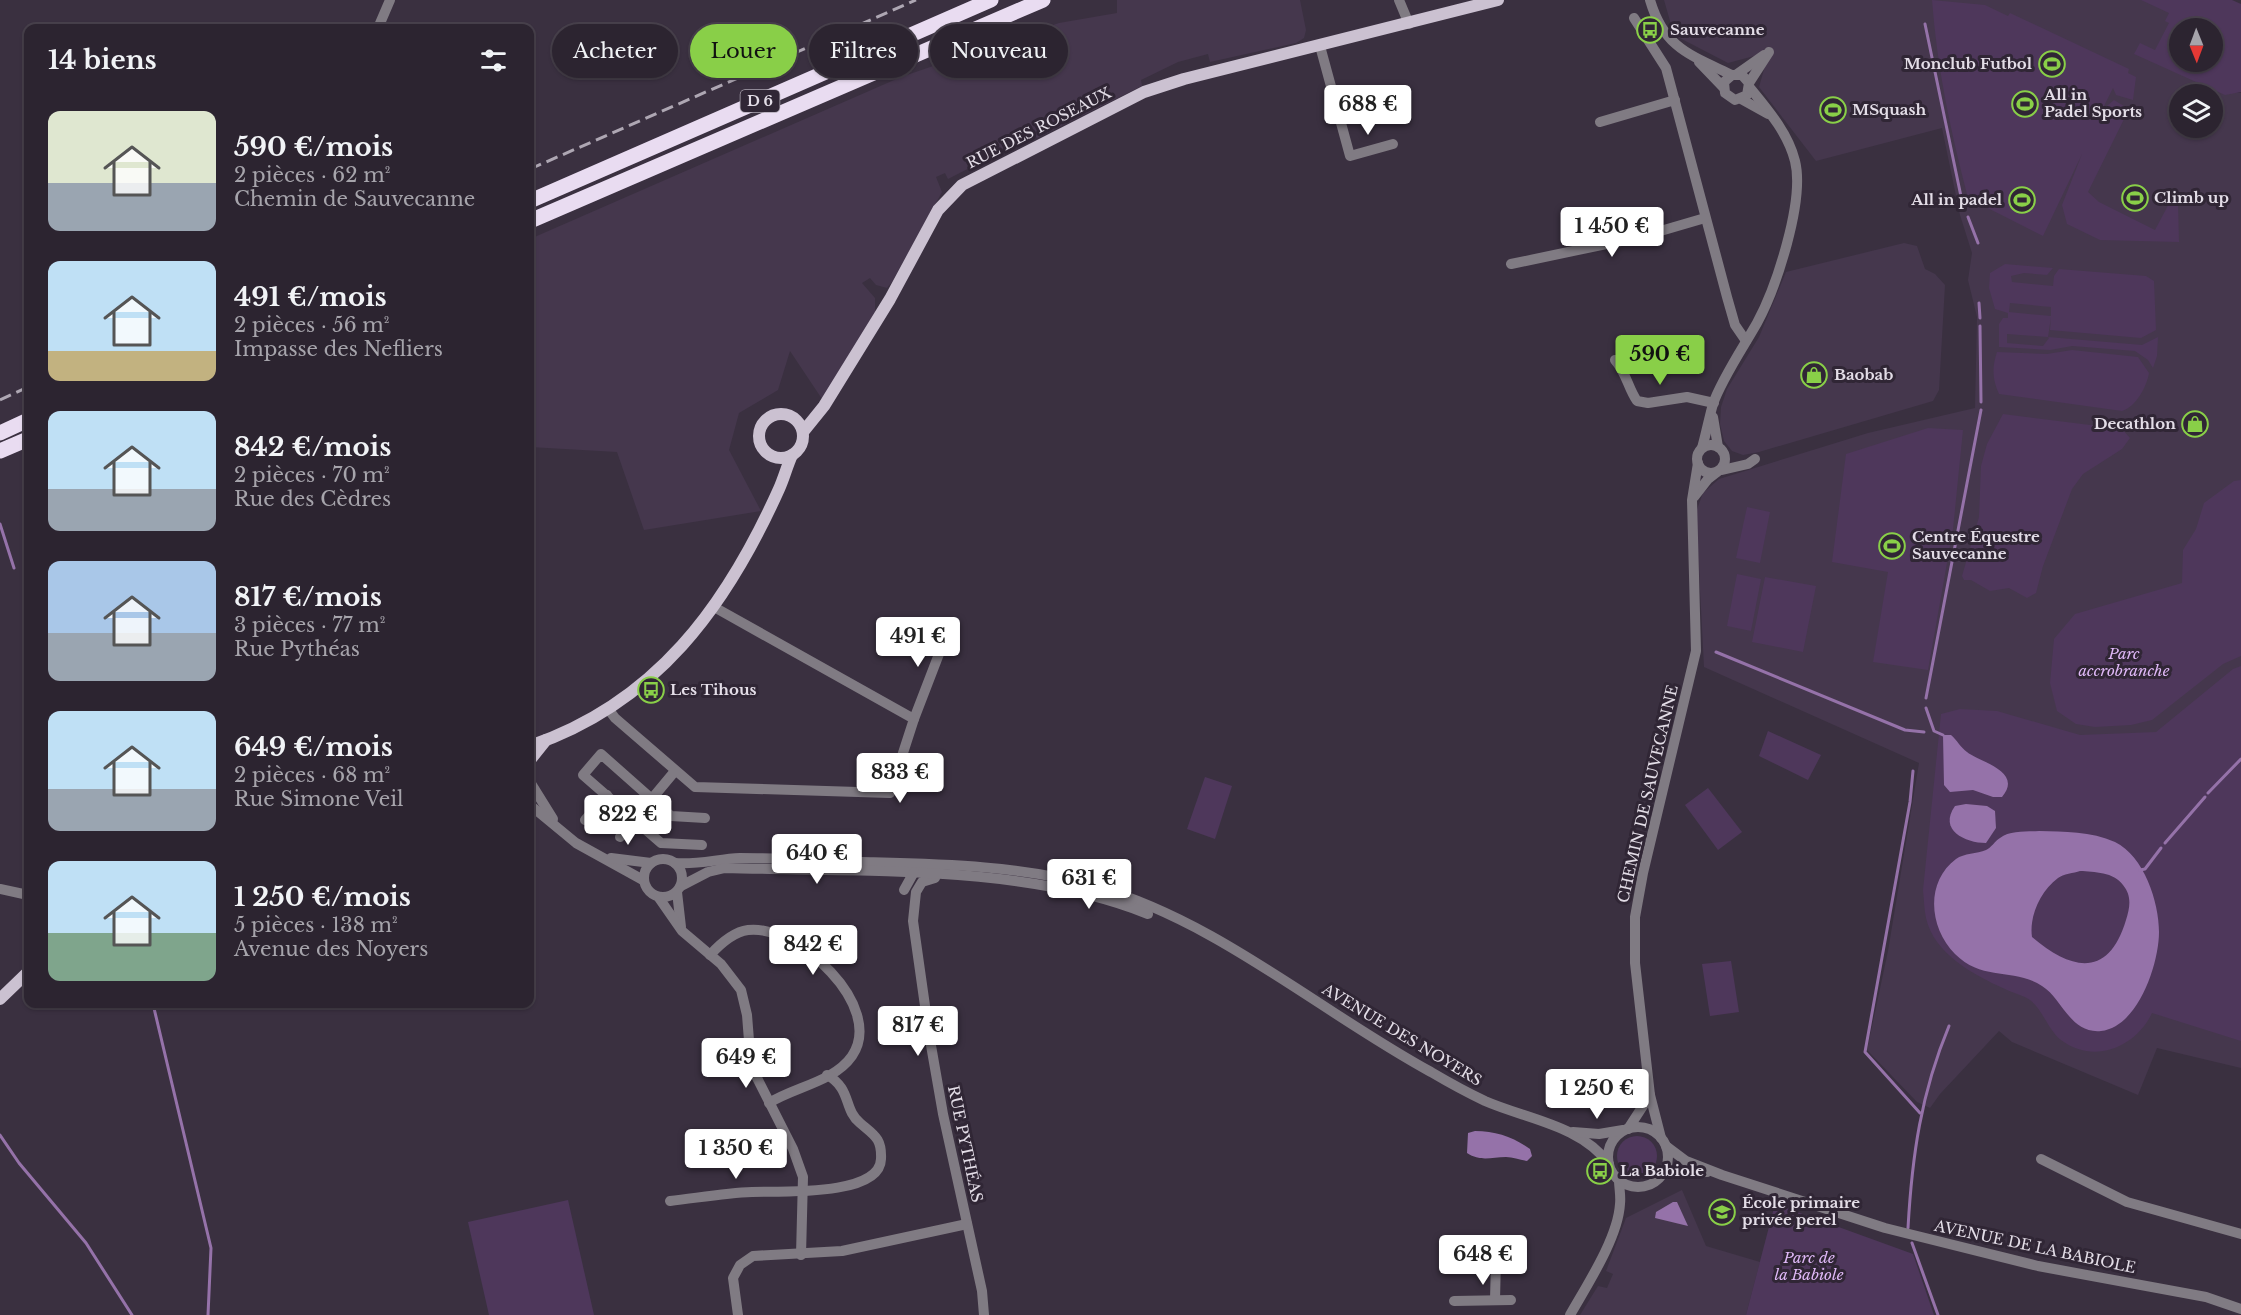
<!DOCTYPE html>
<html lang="fr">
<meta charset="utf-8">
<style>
body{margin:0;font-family:"Libre Baskerville",serif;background:#342c38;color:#f1f3f6;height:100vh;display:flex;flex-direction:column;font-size:22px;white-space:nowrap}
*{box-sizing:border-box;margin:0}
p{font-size:20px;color:#a6a4ab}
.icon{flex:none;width:33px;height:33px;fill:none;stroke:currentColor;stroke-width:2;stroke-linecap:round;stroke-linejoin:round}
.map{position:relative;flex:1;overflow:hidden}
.sheet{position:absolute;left:24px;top:24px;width:510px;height:984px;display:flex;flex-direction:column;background:#2c2430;border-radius:12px;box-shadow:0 2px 4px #0004,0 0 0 2px #48414c}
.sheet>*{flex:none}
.guide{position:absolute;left:552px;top:24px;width:570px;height:54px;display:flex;gap:12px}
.needle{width:39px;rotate:179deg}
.fabs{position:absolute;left:2169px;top:18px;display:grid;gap:12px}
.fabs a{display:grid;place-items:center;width:54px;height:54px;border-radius:50%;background:#2c2430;box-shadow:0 2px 4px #0004,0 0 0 2px #48414c;font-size:30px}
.price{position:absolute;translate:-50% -51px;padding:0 14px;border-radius:6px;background:#fff;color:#222;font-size:20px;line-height:39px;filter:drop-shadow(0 2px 3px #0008)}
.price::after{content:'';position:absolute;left:50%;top:36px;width:18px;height:14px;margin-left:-9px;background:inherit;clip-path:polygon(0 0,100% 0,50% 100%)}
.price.current{background:#89cf48;color:#111}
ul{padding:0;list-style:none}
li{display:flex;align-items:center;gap:18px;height:150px;padding:0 24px}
li span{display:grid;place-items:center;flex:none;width:168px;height:120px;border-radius:12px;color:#555}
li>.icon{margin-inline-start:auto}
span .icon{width:72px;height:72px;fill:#fffc;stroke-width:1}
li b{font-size:26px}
h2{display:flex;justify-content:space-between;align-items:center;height:72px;padding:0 24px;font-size:26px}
.pill{padding:0 21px;border-radius:27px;background:#2c2430;box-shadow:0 2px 4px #0004,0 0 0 2px #48414c;font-size:21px;line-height:54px}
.pill.current{background:#89cf48;color:#111}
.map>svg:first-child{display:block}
.built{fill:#45374d;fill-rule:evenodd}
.green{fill:#4e375b;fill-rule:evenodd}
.water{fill:#9572a9;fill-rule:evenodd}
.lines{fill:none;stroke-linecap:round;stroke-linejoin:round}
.stream{stroke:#9572a9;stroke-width:3}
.minor{stroke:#807b83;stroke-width:10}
.major{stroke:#cbc1d1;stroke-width:12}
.highway{stroke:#e9dcf1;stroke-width:15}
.rail{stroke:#aea7b3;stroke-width:3;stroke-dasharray:12 6;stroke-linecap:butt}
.labels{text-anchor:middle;stroke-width:6;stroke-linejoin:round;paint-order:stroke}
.shield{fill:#302635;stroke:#ada6b2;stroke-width:1.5}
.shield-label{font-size:14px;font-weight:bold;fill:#e3dde7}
.poi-label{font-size:15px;font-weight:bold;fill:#e3dde7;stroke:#302635;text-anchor:start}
.street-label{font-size:15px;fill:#e3dde7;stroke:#302635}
.park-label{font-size:15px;font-style:italic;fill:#dfb8f7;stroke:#302635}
</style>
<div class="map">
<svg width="2241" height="1315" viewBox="0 0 2241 1315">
<rect width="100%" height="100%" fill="#3a3040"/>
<g class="built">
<polygon points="1117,0 1300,0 1306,30 1304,38 1296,43 1210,62 1208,54 1178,62 1141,80 1142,86 1037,138 1034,135 948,179 945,173 936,177 942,192 892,282 887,288 876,285 870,278 862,283 875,298 875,312 822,399 790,351 778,390 739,413 729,450 761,511 644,530 617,452 530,447 530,239 901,77 1059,23 1117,13"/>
<path d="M1664 0H2197L2229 12 2233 93H2241V1068L2157 1048 2138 1095 2012 1042 1999 1031 1940 1094 1930 1108 1917 1102 1867 1050 1888 951 1919 763 1704 667 1696 512 1703 493 1719 479 1868 433 1975 408 1977 317 1968 280 1972 253 1960 215 1942 128 1816 161 1759 87 1769 52 1728 63 1674 35ZM2180 28H2212V62H2180ZM2180 94H2212V128H2180Z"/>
<polygon points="1904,243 1917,246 1925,269 1935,274 1945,285 1939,390 1933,401 1759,452 1743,455 1732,451 1724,441 1720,424 1721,407 1727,389 1759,337 1786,272"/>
<polygon points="1682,1190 1706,1246 1760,1262 1746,1315 1580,1315 1598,1286 1607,1288 1613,1274 1606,1271 1626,1218"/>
</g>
<g class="green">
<path d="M1932 0 1985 5 2008 16 2010 13 2129 69 2128 73 2136 77 2133 100 2116 95 2113 88 2102 110 2114 100 2129 109 2088 192 2099 202 2155 230 2172 198 2178 202 2179 242 2100 240 2067 224 2062 205 2082 154 2043 236 1968 198C1951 133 1937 68 1932 0Z"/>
<path d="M2141 0H2232L2241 4V92L2225 95 2134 54 2140 43 2155 50 2169 23 2165 21 2169 13ZM2212 28V62H2180V28Z"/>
<path d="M2005 264 2053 268 2047 275 2024 273 2011 276 2012 282 2053 286 2054 276 2059 269 2146 276 2154 281 2156 330 2141 338 2050 330 2051 317 2048 337 2142 345 2158 337 2157 356 2153 368 2148 360 2135 351 2072 346 2050 350 1999 347V324L2003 318H2008V313L1995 309 1989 288 1990 273ZM2010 303 2051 307V316L2009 312ZM2007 334 2048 337 2049 338 2043 346 2007 343Z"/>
<path d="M2072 350 2138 357 2149 373C2147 386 2136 407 2122 411L1999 394C1992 379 1992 367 1997 352L2047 354Z"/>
<polygon points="2003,414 2122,429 2130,438 2122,449 2083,474 2072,489 2043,566 2036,593 2027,598 2009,588 1990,591 1971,580 1964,580 1962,576 1979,517 1981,466 1987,444"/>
<polygon points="1928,428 1963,430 1953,529 1928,670 1873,662 1888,572 1832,562 1846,454"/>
<polygon points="2241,480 2241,656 2223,664 2152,720 2131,725 2095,727 2076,724 2057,711 2050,683 2054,639 2075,614 2182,583 2183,550 2196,529 2204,503 2234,481"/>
<polygon points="1747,507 1770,512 1760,563 1736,558"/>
<polygon points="1737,574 1761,579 1751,631 1727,626"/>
<polygon points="1765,577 1816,586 1803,652 1752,642"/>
<path d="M2241 666V1041L2152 1013C2136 1047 2094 1065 2061 1040 2048 1030 2043 1010 2030 1000 2023 995 2013 993 2005 989 1974 975 1934 954 1926 918 1924 909 1924 899 1923 890L1941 714 1960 709 1997 711 2080 735 2156 732 2233 669Z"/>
<polygon points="1768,731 1821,755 1808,780 1759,756"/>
<polygon points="1205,777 1232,786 1215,839 1187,829"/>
<polygon points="1708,788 1742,832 1718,850 1685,805"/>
<polygon points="1731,961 1739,1012 1710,1016 1702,964"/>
<circle cx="1637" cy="1156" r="20"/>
<polygon points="568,1200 594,1315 489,1315 468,1222"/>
<polygon points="1775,1204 1913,1254 1934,1315 1746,1315"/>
</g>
<g class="water">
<path d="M1943 735H1951C1957 740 1961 748 1967 752 1979 762 2024 771 2002 797H1993L1973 790 1950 792 1944 785Z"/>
<path d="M1966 804 1987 806 1995 811 1996 828 1986 843C1965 843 1938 830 1955 806Z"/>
<path d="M2039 831C2064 832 2091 831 2115 842 2144 856 2159 902 2159 932 2159 964 2138 1027 2101 1031 2070 1034 2062 998 2042 986 2013 967 1983 982 1955 954 1929 928 1925 882 1956 859 1964 853 1977 854 1986 850 1991 848 1995 841 2000 838 2010 830 2026 832 2039 831ZM2080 871C2094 872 2114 872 2123 885 2132 896 2130 907 2126 920 2109 977 2073 972 2032 937 2029 917 2040 891 2058 878 2063 874 2074 873 2080 871Z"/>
<path d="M1475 1131C1496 1131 1513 1137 1530 1149L1532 1156 1527 1161C1520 1160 1513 1157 1506 1157 1491 1157 1481 1162 1467 1153L1468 1133Z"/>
<polygon points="1673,1202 1677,1202 1688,1226 1655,1218 1656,1212"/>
</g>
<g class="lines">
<g class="stream">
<polyline points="1925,24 1963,206"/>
<polyline points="1968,217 1978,243"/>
<polyline points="1979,303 1980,318"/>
<polyline points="1980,326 1981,402"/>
<polyline points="0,524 14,568"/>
<polyline points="28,612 28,613"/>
<polyline points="1716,652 1905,730 1924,732"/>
<polyline points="1926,698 1981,410"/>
<polyline points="1926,708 1934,731 1943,735"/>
<polyline points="1913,771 1910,802 1865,1052 1920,1113"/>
<polyline points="2208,793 2241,759"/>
<polyline points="2165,843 2205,797"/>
<polyline points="2140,870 2145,869 2161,848"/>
<polyline points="153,1004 211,1248 208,1315"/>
<polyline points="0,1135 19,1163 86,1243 132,1315"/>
<path d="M1908 1228C1912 1156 1921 1093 1949 1026"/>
<polyline points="1912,1243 1938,1315"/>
</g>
<g class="minor">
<polyline points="1399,0 1409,24"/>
<path d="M1650 0C1664 48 1690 55 1732 75"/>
<polyline points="1634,18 1666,68 1727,297 1735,325 1746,341"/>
<polyline points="378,28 390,0"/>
<polyline points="1320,46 1350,156 1393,144"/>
<polyline points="1699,62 1723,87"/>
<polyline points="1737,74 1764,55"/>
<polyline points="1749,83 1742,75 1732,75 1724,82 1725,93 1735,100 1747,95 1749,83 1769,52"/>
<polyline points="1741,99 1768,114"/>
<polyline points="1600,122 1675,100"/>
<polyline points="1511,264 1640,237 1705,218"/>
<path d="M1615 360C1626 372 1628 388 1637 401L1648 403 1687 397 1714 403"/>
<polyline points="1713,417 1718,447"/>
<circle cx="1711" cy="459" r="14"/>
<path d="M1702 448C1706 434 1709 418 1713 404 1721 380 1744 346 1757 323 1776 288 1805 201 1795 161 1788 133 1768 110 1750 88"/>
<polyline points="1722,470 1748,464 1755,459"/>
<polyline points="1694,497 1708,479 1717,472"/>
<polyline points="609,710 615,718 695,787 890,793 914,719 714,607"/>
<polyline points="914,719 949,628"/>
<polyline points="530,782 553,819"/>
<polyline points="530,805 576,843 643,880"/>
<polyline points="585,820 607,795"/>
<polyline points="620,837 675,771"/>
<polyline points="702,845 661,843 583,775 601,754 671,816 705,818"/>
<polyline points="611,858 651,863"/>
<circle cx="663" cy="878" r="19"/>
<path d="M675 863C697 865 718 859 740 858 781 858 822 861 862 862 939 864 1019 865 1094 886 1218 921 1319 1011 1431 1072 1448 1082 1466 1092 1485 1101 1526 1119 1581 1125 1609 1164"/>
<polyline points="935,878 922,882 916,892 913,921 929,1034 943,1114 982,1291 984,1315"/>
<path d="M681 886 708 872 725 868C856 872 1026 864 1148 914"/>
<polyline points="0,889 28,895"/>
<polyline points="904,890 914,872"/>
<polyline points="677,892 681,927"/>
<polyline points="659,898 682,931 721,964 741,990 747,1015 751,1066 793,1149 803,1177 801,1255"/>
<path d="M710 955C720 944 733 932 748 930 796 924 886 1006 852 1056 834 1082 794 1087 769 1103"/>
<circle cx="1638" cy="1157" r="30"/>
<polyline points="1628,1129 1650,1095"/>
<polyline points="1573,1132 1599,1134 1623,1130"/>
<polyline points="1661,1138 1650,1095 1635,963 1635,917 1643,873 1696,651 1692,500 1698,463"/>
<polyline points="1666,1146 1686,1161 1722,1175 1885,1228 2038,1266 2206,1297 2241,1309"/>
<polyline points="2041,1159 2127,1202 2241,1234"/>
<polyline points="1663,1173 1707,1172"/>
<path d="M670 1201C697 1198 725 1193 752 1192 778 1191 880 1197 881 1159 882 1138 874 1135 860 1123 843 1109 852 1089 827 1075"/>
<polyline points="1495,1300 1496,1259"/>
<polyline points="1454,1301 1511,1300"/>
<polyline points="738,1315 733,1278 740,1265 753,1256 842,1251 967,1224"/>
<path d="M1570 1315C1587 1285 1618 1238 1620 1204 1621 1196 1619 1188 1619 1180"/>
</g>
<g class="major">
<circle cx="781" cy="436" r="22"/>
<polyline points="803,432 824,406 890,299 938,210 962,185 1144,92 1184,79 1498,0"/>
<path d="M530 746C656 703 726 607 779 489 784 478 787 466 792 455"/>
<polyline points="530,760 546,740"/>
<polyline points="0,999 28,972"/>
</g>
<g class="highway">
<polyline points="530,201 991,0"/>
<polyline points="530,221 1043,0"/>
<polyline points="0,433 28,420"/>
<polyline points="0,451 28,439"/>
</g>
<g class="rail">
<polyline points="530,169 916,0"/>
<polyline points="0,400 28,387"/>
</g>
</g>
<defs>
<g id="bus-ring" transform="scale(1.35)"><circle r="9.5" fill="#302635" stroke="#89cf48" stroke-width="1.5"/><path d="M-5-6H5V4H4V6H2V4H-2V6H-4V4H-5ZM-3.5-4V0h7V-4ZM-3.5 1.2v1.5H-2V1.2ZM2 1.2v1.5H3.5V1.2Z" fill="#89cf48"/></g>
<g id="stadium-ring" transform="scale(1.35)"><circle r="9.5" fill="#302635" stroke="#89cf48" stroke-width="1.5"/><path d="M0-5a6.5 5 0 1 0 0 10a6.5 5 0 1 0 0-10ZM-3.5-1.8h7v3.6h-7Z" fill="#89cf48"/></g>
<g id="shop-ring" transform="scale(1.35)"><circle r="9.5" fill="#302635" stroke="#89cf48" stroke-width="1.5"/><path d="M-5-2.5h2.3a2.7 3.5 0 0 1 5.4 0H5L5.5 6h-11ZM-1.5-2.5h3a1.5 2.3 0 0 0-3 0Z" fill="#89cf48"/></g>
<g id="school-ring" transform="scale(1.35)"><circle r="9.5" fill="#302635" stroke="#89cf48" stroke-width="1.5"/><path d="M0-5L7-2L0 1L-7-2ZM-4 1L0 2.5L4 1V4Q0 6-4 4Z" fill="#89cf48"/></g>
</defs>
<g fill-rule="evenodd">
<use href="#bus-ring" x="1650" y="30"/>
<use href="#stadium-ring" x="2052" y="64"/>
<use href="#stadium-ring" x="2025" y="104"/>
<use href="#stadium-ring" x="1833" y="110"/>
<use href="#stadium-ring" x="2135" y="198"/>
<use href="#stadium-ring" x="2022" y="200"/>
<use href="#shop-ring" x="1814" y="375"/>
<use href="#shop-ring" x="2195" y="424"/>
<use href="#stadium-ring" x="1892" y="546"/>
<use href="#bus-ring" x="651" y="690"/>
<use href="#bus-ring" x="1600" y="1171"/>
<use href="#school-ring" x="1722" y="1212"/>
</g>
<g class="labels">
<rect class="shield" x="740.5" y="90" width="39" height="22" rx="4.5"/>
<g class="shield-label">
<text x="760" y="106">D 6</text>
</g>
<g class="poi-label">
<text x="1670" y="35">Sauvecanne</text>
<text x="2032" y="69" text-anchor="end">Monclub Futbol</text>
<text x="2044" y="100">All in<tspan x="2044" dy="17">Padel Sports</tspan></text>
<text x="1852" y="115">MSquash</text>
<text x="2154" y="203">Climb up</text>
<text x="2002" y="205" text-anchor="end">All in padel</text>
<text x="1834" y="380">Baobab</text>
<text x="2176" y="429" text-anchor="end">Decathlon</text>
<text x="1912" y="542">Centre Équestre<tspan x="1912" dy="17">Sauvecanne</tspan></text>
<text x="670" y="695">Les Tihous</text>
<text x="1620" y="1176">La Babiole</text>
<text x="1742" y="1208">École primaire<tspan x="1742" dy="17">privée perel</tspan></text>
</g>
<g class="street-label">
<text transform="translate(1039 128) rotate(-27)" y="5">RUE DES ROSEAUX</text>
<text transform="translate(1648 794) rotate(-77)" y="5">CHEMIN DE SAUVECANNE</text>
<text transform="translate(1402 1035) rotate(31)" y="5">AVENUE DES NOYERS</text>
<text transform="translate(965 1144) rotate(78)" y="5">RUE PYTHÉAS</text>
<text transform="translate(2035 1247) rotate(12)" y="5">AVENUE DE LA BABIOLE</text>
</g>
<g class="park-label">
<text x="2124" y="659">Parc<tspan x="2124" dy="17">accrobranche</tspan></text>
<text x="1809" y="1263">Parc de<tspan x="1809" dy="17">la Babiole</tspan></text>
</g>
</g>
</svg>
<div class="fabs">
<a><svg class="needle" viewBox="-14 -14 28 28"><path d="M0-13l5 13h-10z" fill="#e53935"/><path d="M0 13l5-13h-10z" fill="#a6a4ab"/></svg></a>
<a><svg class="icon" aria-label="layers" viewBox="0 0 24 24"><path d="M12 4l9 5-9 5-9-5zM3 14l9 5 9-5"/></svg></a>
</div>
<b class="price" style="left:1368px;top:136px">688 €</b>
<b class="price" style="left:1612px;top:258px">1 450 €</b>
<b class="price current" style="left:1660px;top:386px">590 €</b>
<b class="price" style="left:918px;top:668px">491 €</b>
<b class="price" style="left:900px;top:804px">833 €</b>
<b class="price" style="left:628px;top:846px">822 €</b>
<b class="price" style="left:817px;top:885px">640 €</b>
<b class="price" style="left:1089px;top:910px">631 €</b>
<b class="price" style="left:813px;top:976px">842 €</b>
<b class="price" style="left:918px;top:1057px">817 €</b>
<b class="price" style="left:746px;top:1089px">649 €</b>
<b class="price" style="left:1597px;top:1120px">1 250 €</b>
<b class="price" style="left:736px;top:1180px">1 350 €</b>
<b class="price" style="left:1483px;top:1286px">648 €</b>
<div class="guide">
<a class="pill">Acheter</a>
<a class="pill current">Louer</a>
<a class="pill">Filtres</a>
<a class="pill">Nouveau</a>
</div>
<section class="sheet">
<h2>14 biens<svg class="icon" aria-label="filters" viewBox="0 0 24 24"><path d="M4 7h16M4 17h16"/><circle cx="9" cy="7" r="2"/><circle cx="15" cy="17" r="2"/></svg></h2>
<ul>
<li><span style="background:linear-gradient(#dfe7d0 60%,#9aa5b1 0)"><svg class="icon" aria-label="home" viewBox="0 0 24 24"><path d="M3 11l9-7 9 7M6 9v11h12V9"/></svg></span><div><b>590 €/mois</b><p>2 pièces · 62 m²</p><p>Chemin de Sauvecanne</p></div></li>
<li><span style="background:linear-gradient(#bfe0f5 75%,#c2b280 0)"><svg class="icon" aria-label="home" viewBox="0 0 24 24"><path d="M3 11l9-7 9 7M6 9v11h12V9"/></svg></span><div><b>491 €/mois</b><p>2 pièces · 56 m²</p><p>Impasse des Nefliers</p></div></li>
<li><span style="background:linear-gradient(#bfe0f5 65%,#9aa5b1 0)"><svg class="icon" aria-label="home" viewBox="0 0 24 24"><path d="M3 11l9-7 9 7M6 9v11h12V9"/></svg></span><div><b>842 €/mois</b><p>2 pièces · 70 m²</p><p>Rue des Cèdres</p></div></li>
<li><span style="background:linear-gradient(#a9c7e8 60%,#9aa5b1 0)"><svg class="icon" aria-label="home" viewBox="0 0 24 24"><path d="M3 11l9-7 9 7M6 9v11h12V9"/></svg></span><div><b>817 €/mois</b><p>3 pièces · 77 m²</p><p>Rue Pythéas</p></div></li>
<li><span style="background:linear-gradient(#bfe0f5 65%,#9aa5b1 0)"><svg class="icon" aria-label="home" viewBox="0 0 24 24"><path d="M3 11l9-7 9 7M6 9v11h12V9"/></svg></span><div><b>649 €/mois</b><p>2 pièces · 68 m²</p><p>Rue Simone Veil</p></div></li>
<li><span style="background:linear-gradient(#bfe0f5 60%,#7fa58c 0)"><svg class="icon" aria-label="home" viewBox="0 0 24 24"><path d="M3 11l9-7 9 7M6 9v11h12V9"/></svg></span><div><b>1 250 €/mois</b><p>5 pièces · 138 m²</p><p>Avenue des Noyers</p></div></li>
</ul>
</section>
</div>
